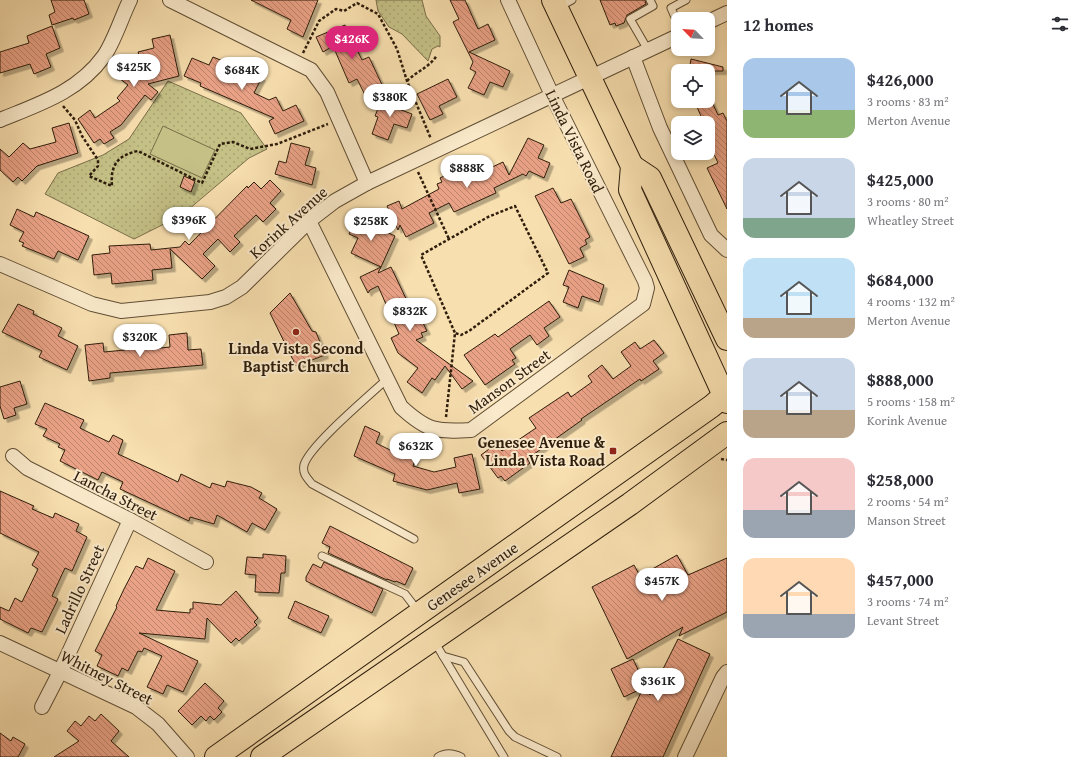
<!DOCTYPE html>
<meta charset="utf-8">
<style>
body{margin:0;font-family:"Gentium Book Plus",serif;background:#f2f2f3;color:#2b2b33;height:100vh;display:flex;flex-direction:column;font-size:15px;white-space:nowrap}
*{box-sizing:border-box;margin:0}
p{font-size:13px;color:#7c7c81}
.icon{flex:none;width:22px;height:22px;fill:none;stroke:currentColor;stroke-width:2;stroke-linecap:round;stroke-linejoin:round}
.map{position:relative;flex:1;overflow:hidden}
.side{display:flex;flex-direction:column;background:#fff;width:360px}
.side>*{flex:none}
.needle{width:26px;rotate:295deg}
.controls{position:absolute;left:671px;top:12px;display:grid;gap:8px}
.controls a{display:grid;place-items:center;width:44px;height:44px;border-radius:8px;background:#fff;box-shadow:0 2px 6px #0003;font-size:20px}
.price{position:absolute;translate:-50% -34px;padding:0 9px;border-radius:14px;background:#fff;color:#222;font-size:13px;line-height:26px;filter:drop-shadow(0 1px 2px #0008)}
.price::after{content:'';position:absolute;left:50%;top:24px;width:12px;height:9px;margin-left:-6px;background:inherit;clip-path:polygon(0 0,100% 0,50% 100%)}
.price.on{background:#db2777;color:#fff}
ul{padding:0;list-style:none}
li{display:flex;align-items:center;gap:12px;height:100px;padding:0 16px}
li span{display:grid;place-items:center;flex:none;width:112px;height:80px;border-radius:12px;color:#555}
li>.icon{margin-inline-start:auto}
span .icon{width:48px;height:48px;fill:#fffc;stroke-width:1}
li b{font-size:17px}
h2{display:flex;justify-content:space-between;align-items:center;height:48px;padding:0 16px;font-size:17px}
main{display:flex;flex:1;min-height:0}
.map>svg:first-child{display:block}
.park{fill:url(#park-dots);stroke:#796e49}
.pitch{fill:#c4c086;stroke:#796e49}
.building{fill:url(#building-back-hatch);stroke:#2e1d0c;filter:url(#shadow)}
.lines{fill:none;stroke-linecap:round;stroke-linejoin:round}
.service-casing{stroke:#604e35;stroke-width:9}
.minor-casing{stroke:#604e35;stroke-width:16}
.primary-casing{stroke:#2e1d0c;stroke-width:24}
.path{stroke:#2e1d0c;stroke-width:2.5;stroke-dasharray:3 2;stroke-linecap:butt}
.service{stroke:#faeacb;stroke-width:7}
.minor{stroke:#faeacb;stroke-width:14}
.primary{stroke:#f8dfaf;stroke-width:22}
.poi-dot{fill:#8f2418;stroke:#faeacb;stroke-width:1.5}
.labels{text-anchor:middle;stroke-width:4;stroke-linejoin:round;paint-order:stroke}
.street-label{font-size:16px;fill:#2e1d0c;stroke:#faeacb}
.poi-label{font-size:16px;font-weight:bold;fill:#2e1d0c;stroke:#faeacb}
</style>
<main>
<div class="map">
<svg width="727" height="757" viewBox="0 0 727 757">
<defs>
<pattern id="park-dots" width="8" height="8" patternUnits="userSpaceOnUse"><rect width="8" height="8" fill="#c4c086"/><path d="M2 2h.1M6 6h.1" fill="none" stroke="#a9a572" stroke-width="1.8" stroke-linecap="round"/></pattern>
<pattern id="building-back-hatch" width="6" height="6" patternUnits="userSpaceOnUse"><rect width="6" height="6" fill="#eaa286"/><path d="M-1 5l2 2M0 0l6 6M5-1l2 2" fill="none" stroke="#be836c"/></pattern>
<filter id="shadow"><feDropShadow dx="3.5" dy="3.5" stdDeviation="0" flood-color="#0004"/></filter>
</defs>
<rect width="100%" height="100%" fill="#f8dfaf"/>
<filter id="stains"><feTurbulence type="fractalNoise" baseFrequency=".005" numOctaves="4"/><feColorMatrix values="0 0 0 0 .2 0 0 0 0 .09 0 0 0 0 .02 0 0 0 .5 -.17"/></filter>
<radialGradient id="worn" r=".72"><stop offset=".6" stop-color="#630" stop-opacity="0"/><stop offset="1" stop-color="#630" stop-opacity=".3"/></radialGradient>
<g class="park">
<polygon points="376,0 422,0 426,16 440,36 440,47 438,46 432,49 428,61 402,34 389,27 378,11"/>
<polygon points="168,81 241,113 267,149 249,158 182,215 134,239 45,194 58,173 103,155 129,139"/>
</g>
<polygon class="pitch" points="163,126 215,150 202,178 150,154"/>
<g class="building">
<polygon points="51,0 84,0 89,14 74,20 73,18 52,25 49,15 55,12"/>
<polygon points="251,0 318,0 303,37 287,29 291,20"/>
<polygon points="450,0 465,0 478,29 488,24 495,40 469,52 510,71 503,87 490,82 484,95 468,88 476,72 470,69 473,62 453,22 459,19"/>
<polygon points="600,0 645,0 646,4 627,15 624,23 616,26 615,23 610,25"/>
<polygon points="345,25 362,60 369,57 384,89 366,97 357,79 349,83 333,46 323,52 316,37"/>
<polygon points="52,26 60,48 46,54 51,67 34,74 30,64 0,73 0,52 29,43 27,36"/>
<polygon points="170,35 179,76 148,84 158,92 151,100 145,95 121,125 110,132 114,138 104,144 100,139 94,143 78,119 90,110 95,118 120,101 117,98 128,85 119,78 139,55 138,52 154,48 152,39"/>
<polygon points="213,57 262,77 254,93 269,100 276,97 283,111 296,105 304,121 275,134 269,121 274,118 200,86 201,83 184,76 192,58 209,65"/>
<polygon points="691,59 723,67 723,71 689,71"/>
<polygon points="448,79 457,97 439,106 443,114 430,120 417,94"/>
<polygon points="383,96 398,102 396,108 412,114 407,128 394,124 388,140 372,134 378,117 375,116"/>
<polygon points="711,100 718,115 723,113 727,121 727,209 707,168 718,163 708,141 708,123 704,123 697,107"/>
<polygon points="69,123 78,153 37,166 22,181 18,177 13,182 0,170 0,149 9,157 23,143 30,149 56,142 52,128"/>
<polygon points="528,138 544,145 538,158 550,163 544,178 529,171 526,176 523,174 494,188 496,193 454,212 449,203 429,213 434,223 406,237 400,225 398,230 387,206 399,201 402,209 439,189 437,184 442,182 440,178 456,170 458,173 482,161 486,170 503,162 509,175"/>
<polygon points="291,143 310,148 305,165 316,168 312,185 275,174 279,161 286,163"/>
<polygon points="184,176 195,181 191,192 180,187"/>
<polygon points="270,180 281,191 270,203 276,209 263,222 256,215 234,236 240,242 230,252 218,239 203,254 215,266 202,279 170,249 172,268 152,270 153,280 112,284 111,273 94,275 92,255 110,253 109,246 150,244 151,250 180,247 185,241 189,245 247,186 248,188 254,182 261,189"/>
<polygon points="553,188 561,203 571,199 590,237 585,240 587,244 580,248 584,257 569,264 535,196"/>
<polygon points="17,209 34,217 36,212 89,236 78,260 58,251 54,259 22,246 24,243 19,241 24,232 10,225"/>
<polygon points="357,218 395,236 381,267 351,253 358,238 349,234"/>
<polygon points="381,267 378,273 391,267 409,305 413,303 427,331 421,333 423,337 416,340 473,381 462,389 445,366 435,380 432,378 422,393 407,382 418,368 398,353 391,338 399,334 378,286 370,290 368,293 360,277"/>
<polygon points="569,270 604,285 599,302 582,296 578,308 563,302 569,287 563,285"/>
<polygon points="290,293 312,331 316,332 325,355 296,366 270,313"/>
<polygon points="549,301 560,317 544,328 549,336 537,345 530,335 510,349 516,358 512,360 515,364 485,385 464,355 495,334 498,337"/>
<polygon points="18,304 34,311 33,314 62,328 58,336 78,346 67,370 39,357 42,351 2,332"/>
<polygon points="187,333 188,350 201,349 203,365 110,373 110,378 89,381 85,345 103,343 104,352 125,350 124,340 140,338 141,350 170,347 169,335"/>
<polygon points="654,340 664,353 653,361 659,369 641,381 640,379 581,419 582,420 527,459 530,463 505,481 501,476 498,478 481,455 496,444 502,451 536,428 529,418 568,392 571,397 592,382 588,376 602,365 613,379 631,366 621,352 635,342 640,349"/>
<polygon points="20,381 27,404 14,408 16,415 4,419 0,406 0,387"/>
<polygon points="45,403 84,420 80,428 92,434 109,442 113,435 123,440 118,454 155,471 178,482 181,474 210,488 212,483 225,487 227,481 251,487 262,493 259,498 277,509 265,530 252,523 247,532 217,515 214,524 190,517 189,521 120,489 123,482 102,472 98,480 60,461 65,450 58,447 60,444 43,436 47,429 35,424"/>
<polygon points="365,426 380,433 376,443 400,455 401,453 416,457 413,466 434,472 456,467 454,458 472,454 480,489 459,493 457,483 427,490 393,481 395,474 354,456"/>
<polygon points="0,491 34,506 32,509 53,518 55,513 79,524 76,531 87,537 72,571 65,568 52,596 58,599 42,632 31,628 28,633 0,619 0,607 9,611 15,598 22,602 38,569 32,565 39,552 0,533"/>
<polygon points="330,526 413,568 405,585 396,581 395,582 387,579 387,580 328,553 330,547 322,543"/>
<polygon points="263,554 286,556 285,573 281,573 279,593 255,592 256,575 245,574 247,557 263,558"/>
<polygon points="677,555 688,575 727,558 727,612 679,636 683,627 627,659 592,587 634,565 640,576"/>
<polygon points="148,558 175,571 156,610 190,613 190,609 193,609 193,602 221,605 236,591 258,618 254,622 257,625 239,641 236,638 231,643 207,618 205,639 139,633 198,661 183,692 167,685 163,694 147,687 162,656 144,648 142,652 138,651 128,671 122,668 118,676 97,666 102,655 95,651 117,607 116,606 124,589 136,566 143,569"/>
<polygon points="324,562 383,589 372,613 306,581 306,577 313,564 321,568"/>
<polygon points="295,601 329,616 321,633 288,618"/>
<polygon points="678,639 710,654 663,757 611,757 643,688 624,697 611,669 633,659 650,695"/>
<polygon points="205,683 224,701 218,708 222,712 214,720 210,716 206,721 201,716 192,725 178,711"/>
<polygon points="101,714 119,731 111,741 129,757 54,757 79,741 67,731 75,721 81,726 89,716 95,721"/>
<polygon points="0,733 11,741 13,737 25,744 18,757 0,757"/>
</g>
<g class="lines">
<g class="service-casing">
<g id="service">
<polyline points="559,7 572,0"/>
<polyline points="678,24 671,8 686,0"/>
<polyline points="648,50 630,19 653,6 650,0"/>
<path d="M387 379C370 395 309 446 304 465 302 473 307 478 312 484L414 539"/>
<polyline points="322,556 405,594 418,611"/>
<polyline points="434,641 504,757"/>
<polyline points="443,656 464,662 509,731 515,737 557,757"/>
<path d="M438 757C446 752 453 753 461 757"/>
</g>
</g>
<g class="minor-casing">
<g id="minor">
<polyline points="170,0 311,70 327,92 367,183"/>
<polyline points="708,22 727,13"/>
<polyline points="633,57 660,128 711,235 727,250"/>
<path d="M0 120C39 104 78 92 104 56 114 42 122 16 130 0"/>
<path d="M309 221 401 407C427 431 436 432 471 430L643 304 647 288 645 281 552 95 508 0"/>
<polyline points="0,264 92,304 121,311 210,302 226,297 242,287 309,221 335,201 367,183 678,36"/>
<polyline points="13,456 27,468 130,520 206,562"/>
<polyline points="0,643 136,707 158,724 187,757"/>
<polyline points="42,707 60,672 130,520"/>
<polyline points="685,757 723,677 727,672"/>
</g>
</g>
<g class="primary-casing">
<g id="primary">
<polyline points="553,0 632,166 630,190 727,402"/>
<polyline points="632,166 650,178 727,339"/>
<polyline points="216,757 712,406 727,393"/>
<polyline points="262,757 630,504 727,433"/>
</g>
</g>
<g class="path">
<polyline points="303,53 319,21 336,9 344,11 357,3 378,14 397,49 407,81 431,139"/>
<path d="M407 81C417 71 430 67 437 55"/>
<path d="M63 106 75 120 82 136 98 160V166L89 176 112 186C110 165 118 155 138 151L202 183 220 144 233 142 250 149 277 144 328 124"/>
<polyline points="418,172 449,239"/>
<polyline points="446,417 455,333 421,255 488,217 515,206 548,273 469,331 461,335 455,333"/>
<polyline points="721,459 727,460"/>
</g>
<use href="#service" class="service"/>
<use href="#minor" class="minor"/>
<use href="#primary" class="primary"/>
</g>
<g class="poi-dot">
<circle cx="296" cy="332" r="4"/>
<rect x="609" y="447" width="8" height="8" rx="2"/>
</g>
<g class="labels">
<g class="street-label">
<text transform="translate(575 141) rotate(64)" y="6">Linda Vista Road</text>
<text transform="translate(288 222) rotate(-42)" y="6">Korink Avenue</text>
<text transform="translate(509 381) rotate(-36)" y="6">Manson Street</text>
<text transform="translate(116 495) rotate(27)" y="6">Lancha Street</text>
<text transform="translate(472 576) rotate(-35)" y="6">Genesee Avenue</text>
<text transform="translate(79 589) rotate(-65)" y="6">Ladrillo Street</text>
<text transform="translate(107 677) rotate(27)" y="6">Whitney Street</text>
</g>
<g class="poi-label">
<text x="296" y="354">Linda Vista Second<tspan x="296" dy="18">Baptist Church</tspan></text>
<text x="605" y="448" text-anchor="end">Genesee Avenue &amp;<tspan x="605" dy="18">Linda Vista Road</tspan></text>
</g>
</g>
<rect width="100%" height="100%" filter="url(#stains)"/>
<rect width="100%" height="100%" fill="url(#worn)"/>
</svg>
<div class="controls">
<a><svg class="needle" viewBox="-14 -14 28 28"><path d="M0-13l5 13h-10z" fill="#e53935"/><path d="M0 13l5-13h-10z" fill="#7c7c81"/></svg></a>
<a><svg class="icon" aria-label="locate" viewBox="0 0 24 24"><circle cx="12" cy="12" r="6"/><path d="M12 2v4M12 18v4M2 12h4M18 12h4"/></svg></a>
<a><svg class="icon" aria-label="layers" viewBox="0 0 24 24"><path d="M12 4l9 5-9 5-9-5zM3 14l9 5 9-5"/></svg></a>
</div>
<b class="price on" style="left:352px;top:60px">$426K</b>
<b class="price" style="left:134px;top:88px">$425K</b>
<b class="price" style="left:242px;top:91px">$684K</b>
<b class="price" style="left:390px;top:118px">$380K</b>
<b class="price" style="left:467px;top:189px">$888K</b>
<b class="price" style="left:189px;top:241px">$396K</b>
<b class="price" style="left:371px;top:242px">$258K</b>
<b class="price" style="left:410px;top:332px">$832K</b>
<b class="price" style="left:140px;top:358px">$320K</b>
<b class="price" style="left:416px;top:467px">$632K</b>
<b class="price" style="left:662px;top:602px">$457K</b>
<b class="price" style="left:658px;top:702px">$361K</b>
</div>
<section class="side">
<h2>12 homes<svg class="icon" aria-label="filters" viewBox="0 0 24 24"><path d="M4 7h16M4 17h16"/><circle cx="9" cy="7" r="2"/><circle cx="15" cy="17" r="2"/></svg></h2>
<ul>
<li><span style="background:linear-gradient(#a9c7e8 65%,#8fb573 0)"><svg class="icon" aria-label="home" viewBox="0 0 24 24"><path d="M3 11l9-7 9 7M6 9v11h12V9"/></svg></span><div><b>$426,000</b><p>3 rooms · 83 m²</p><p>Merton Avenue</p></div></li>
<li><span style="background:linear-gradient(#c9d6e8 75%,#7fa58c 0)"><svg class="icon" aria-label="home" viewBox="0 0 24 24"><path d="M3 11l9-7 9 7M6 9v11h12V9"/></svg></span><div><b>$425,000</b><p>3 rooms · 80 m²</p><p>Wheatley Street</p></div></li>
<li><span style="background:linear-gradient(#bfe0f5 75%,#b9a48a 0)"><svg class="icon" aria-label="home" viewBox="0 0 24 24"><path d="M3 11l9-7 9 7M6 9v11h12V9"/></svg></span><div><b>$684,000</b><p>4 rooms · 132 m²</p><p>Merton Avenue</p></div></li>
<li><span style="background:linear-gradient(#c9d6e8 65%,#b9a48a 0)"><svg class="icon" aria-label="home" viewBox="0 0 24 24"><path d="M3 11l9-7 9 7M6 9v11h12V9"/></svg></span><div><b>$888,000</b><p>5 rooms · 158 m²</p><p>Korink Avenue</p></div></li>
<li><span style="background:linear-gradient(#f6c9c9 65%,#9aa5b1 0)"><svg class="icon" aria-label="home" viewBox="0 0 24 24"><path d="M3 11l9-7 9 7M6 9v11h12V9"/></svg></span><div><b>$258,000</b><p>2 rooms · 54 m²</p><p>Manson Street</p></div></li>
<li><span style="background:linear-gradient(#ffd9b3 70%,#9aa5b1 0)"><svg class="icon" aria-label="home" viewBox="0 0 24 24"><path d="M3 11l9-7 9 7M6 9v11h12V9"/></svg></span><div><b>$457,000</b><p>3 rooms · 74 m²</p><p>Levant Street</p></div></li>
</ul>
</section>
</main>
